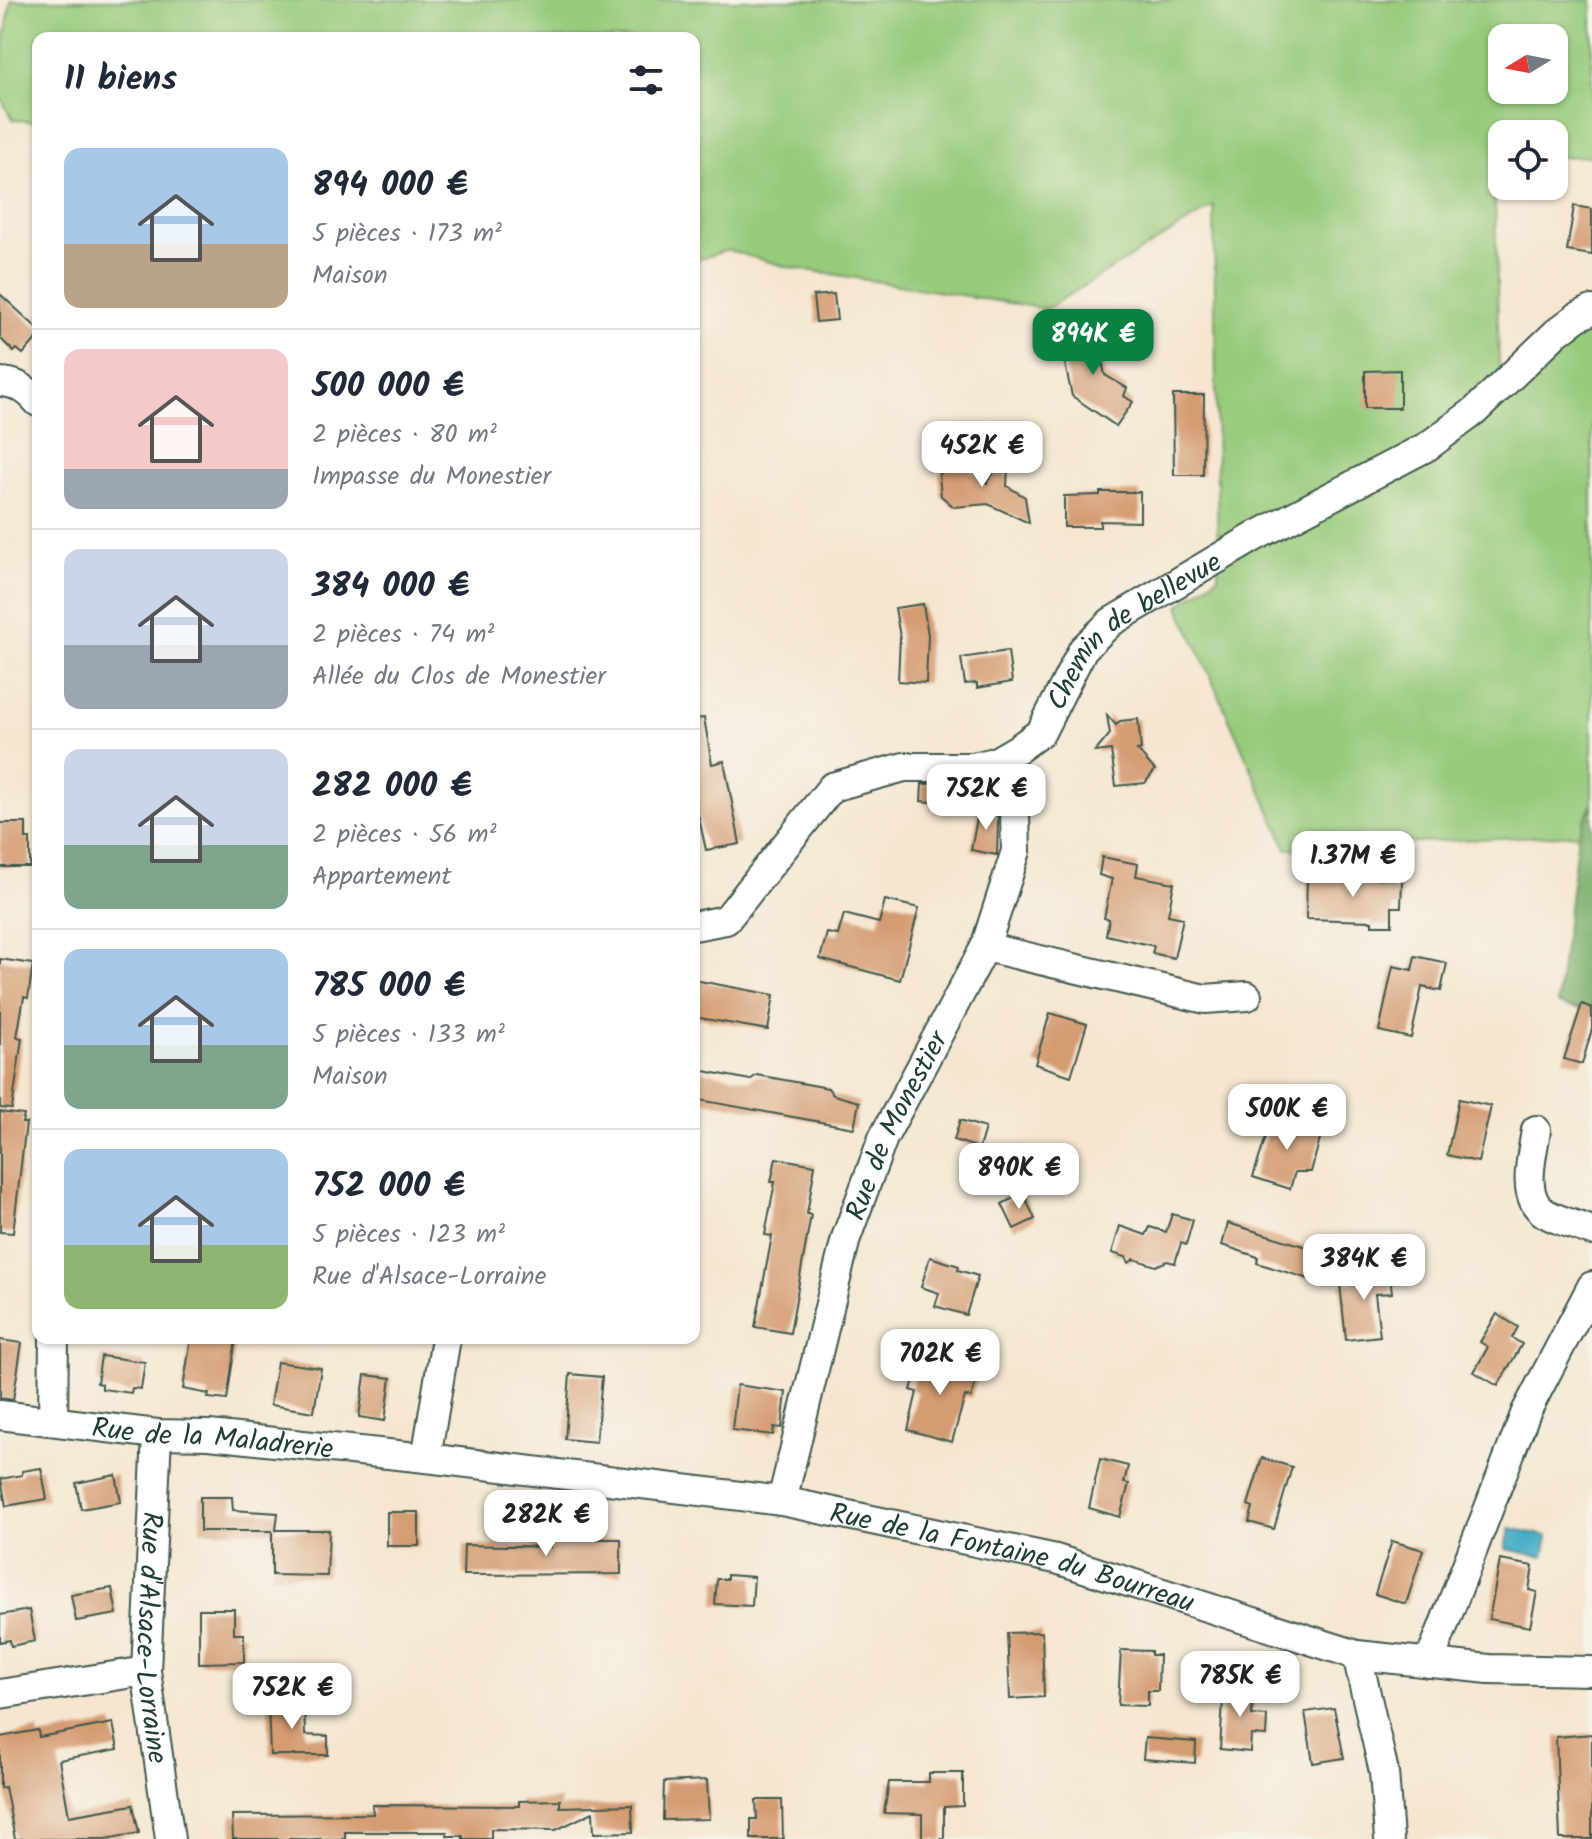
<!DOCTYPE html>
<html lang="fr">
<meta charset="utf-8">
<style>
body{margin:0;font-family:Kalam,sans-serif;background:#f2f2f3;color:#1f2937;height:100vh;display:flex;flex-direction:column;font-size:30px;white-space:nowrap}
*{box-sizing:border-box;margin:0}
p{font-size:26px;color:#747a83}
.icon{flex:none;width:44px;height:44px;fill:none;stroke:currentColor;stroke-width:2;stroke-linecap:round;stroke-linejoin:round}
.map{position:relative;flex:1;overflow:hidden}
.side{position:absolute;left:32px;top:32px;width:668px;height:1312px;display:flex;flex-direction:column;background:#fff;border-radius:16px;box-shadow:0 2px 6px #0004}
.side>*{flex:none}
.needle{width:52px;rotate:260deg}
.buttons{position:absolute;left:1488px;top:24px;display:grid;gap:16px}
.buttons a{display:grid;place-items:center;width:80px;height:80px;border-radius:16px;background:#fff;box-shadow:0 2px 6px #0004;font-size:40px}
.price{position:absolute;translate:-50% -68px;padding:0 18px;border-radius:16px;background:#fff;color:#222;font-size:26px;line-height:52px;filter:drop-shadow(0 2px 4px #0008)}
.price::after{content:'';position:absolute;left:50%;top:48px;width:24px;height:18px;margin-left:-12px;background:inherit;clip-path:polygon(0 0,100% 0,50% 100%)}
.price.selected{background:#0b8043;color:#fff}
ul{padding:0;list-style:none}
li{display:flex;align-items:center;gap:24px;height:200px;padding:0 32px}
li+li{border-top:2px solid #e0e1e3}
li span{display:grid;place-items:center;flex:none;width:224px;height:160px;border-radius:16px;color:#555}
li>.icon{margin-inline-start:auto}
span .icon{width:96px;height:96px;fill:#fffc;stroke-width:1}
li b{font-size:34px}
h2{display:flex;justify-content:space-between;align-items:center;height:96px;padding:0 32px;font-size:34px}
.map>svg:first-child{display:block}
.green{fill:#97ca7a;stroke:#5b8457;stroke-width:2;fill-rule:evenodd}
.forest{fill:#79ae6a;stroke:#4c764f;stroke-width:2}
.water{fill:#43aac3;stroke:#31747c;stroke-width:2}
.building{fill:#d49c72}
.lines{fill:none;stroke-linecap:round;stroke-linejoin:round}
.street-casing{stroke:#3f564b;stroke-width:32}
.street{stroke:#fff;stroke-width:28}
.labels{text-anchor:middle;stroke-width:8;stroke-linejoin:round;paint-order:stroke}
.street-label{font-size:28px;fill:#1f3d34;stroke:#f7f3e8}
</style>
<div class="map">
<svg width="1592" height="1839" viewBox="0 0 1592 1839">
<rect width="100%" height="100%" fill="#f7f3e8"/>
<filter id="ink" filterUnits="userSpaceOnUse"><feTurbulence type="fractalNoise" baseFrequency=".0125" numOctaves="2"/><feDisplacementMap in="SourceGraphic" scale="16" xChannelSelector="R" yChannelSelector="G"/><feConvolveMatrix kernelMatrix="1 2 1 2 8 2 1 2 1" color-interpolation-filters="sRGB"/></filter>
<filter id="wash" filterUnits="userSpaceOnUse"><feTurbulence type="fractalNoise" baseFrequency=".006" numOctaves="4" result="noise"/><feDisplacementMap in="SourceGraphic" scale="32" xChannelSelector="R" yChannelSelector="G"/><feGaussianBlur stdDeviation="1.8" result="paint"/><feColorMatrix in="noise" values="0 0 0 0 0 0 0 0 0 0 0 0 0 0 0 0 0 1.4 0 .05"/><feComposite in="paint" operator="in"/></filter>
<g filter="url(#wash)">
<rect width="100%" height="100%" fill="#f5e6d0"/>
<path class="green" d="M11 0H1592V156L1554 157V134H1502V157H1494L1500 408 1573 336 1592 324V804L1578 834 1287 849 1179 606 1218 576 1214 206 1046 309 788 267 727 250 694 261V38H38V122L13 120 0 97V72ZM1502 38H1554V90H1502Z"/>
<polygon class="forest" points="1592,804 1592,1013 1557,1004 1578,834"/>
<polygon class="water" points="1510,1528 1548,1536 1544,1557 1506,1549"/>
<g id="blocks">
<g class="building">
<polygon points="1574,206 1592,209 1592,255 1567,251"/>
<polygon points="0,294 38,329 38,337 23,354 17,349 14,352 0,338"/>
<polygon points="834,294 837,320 816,322 813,296"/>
<polygon points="1095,329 1105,375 1127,388 1124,396 1133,402 1116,426 1072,396 1059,337"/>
<polygon points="1400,370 1400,408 1365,408 1365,371"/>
<polygon points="1173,395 1204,395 1203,475 1174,475"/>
<polygon points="1009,448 1007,486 1025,497 1029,523 988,504 954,507 941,496 939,475 954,457 987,483"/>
<polygon points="1100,492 1140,492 1140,522 1100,521 1100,527 1064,527 1064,496 1100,495"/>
<polygon points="923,604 928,635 926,683 898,681 900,637 895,608"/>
<polygon points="1008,651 1012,682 977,688 977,683 965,684 961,658"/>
<polygon points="1107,715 1116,725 1120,721 1138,719 1141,749 1137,750 1155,770 1145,783 1116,786 1111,750 1095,752 1110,734"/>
<polygon points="704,718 712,764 724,761 740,844 706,850 694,796 694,719"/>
<polygon points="922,784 943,784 941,803 921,801"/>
<polygon points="979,808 995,811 998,818 997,855 971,850"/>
<polygon points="0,823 26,823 26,839 30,839 30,867 0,867"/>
<polygon points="1102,857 1138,864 1136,876 1174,883 1168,915 1183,918 1174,958 1152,953 1154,946 1106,935 1109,919 1104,918 1112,879 1099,875"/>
<polygon points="1307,877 1402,879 1401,907 1392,907 1392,925 1372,925 1372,921 1306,919"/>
<polygon points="885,900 919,908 900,980 820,959 827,933 838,935 844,914 879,923"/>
<polygon points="1415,956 1447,963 1441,991 1422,987 1411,1038 1379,1031 1393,966 1412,970"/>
<polygon points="0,959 33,964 28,998 24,997 17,1037 22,1038 12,1109 0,1108"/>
<polygon points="694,980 774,995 768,1030 694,1017"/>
<polygon points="1582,1004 1592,1008 1592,1029 1582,1064 1564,1059"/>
<polygon points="1050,1013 1087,1024 1071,1076 1035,1064"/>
<polygon points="694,1069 750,1080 757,1075 828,1088 833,1095 859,1102 854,1128 694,1099"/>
<polygon points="1459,1099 1491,1106 1478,1162 1447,1155"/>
<polygon points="0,1112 24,1115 22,1123 26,1123 13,1233 0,1232"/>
<polygon points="1273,1115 1322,1131 1311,1172 1295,1172 1290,1189 1253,1177"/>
<polygon points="960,1120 985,1128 979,1148 954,1140"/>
<polygon points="1006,1151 1034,1160 1025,1191 997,1181"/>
<polygon points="776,1158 815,1165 807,1214 811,1215 790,1333 755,1327 772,1236 765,1235 775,1182 771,1182"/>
<polygon points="1023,1193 1035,1219 1014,1229 1002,1204"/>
<polygon points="1172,1214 1193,1220 1186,1245 1181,1243 1175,1263 1167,1261 1156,1266 1134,1259 1129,1263 1126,1257 1112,1253 1120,1226 1146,1235 1150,1227 1166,1232"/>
<polygon points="1228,1223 1320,1251 1312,1280 1257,1263 1258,1257 1222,1245"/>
<polygon points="930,1257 959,1266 958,1270 978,1276 966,1315 935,1306 939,1293 921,1287"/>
<polygon points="1389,1267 1392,1293 1375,1294 1380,1336 1346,1340 1340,1284 1355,1283 1354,1271"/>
<polygon points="1497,1314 1518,1327 1512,1338 1522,1344 1498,1386 1474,1372 1488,1347 1480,1342"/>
<polygon points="191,1338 236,1338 227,1400 208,1398 209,1394 183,1389"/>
<polygon points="0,1340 22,1343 13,1400 0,1398"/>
<polygon points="921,1355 979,1372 971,1398 965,1396 952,1442 908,1430 917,1392 911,1390"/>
<polygon points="101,1356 145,1362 141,1389 132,1388 131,1393 102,1389 102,1384 97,1383"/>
<polygon points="277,1362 321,1368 314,1412 270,1405"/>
<polygon points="570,1374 602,1377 596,1442 565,1439"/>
<polygon points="365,1375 391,1378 385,1421 359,1417"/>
<polygon points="737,1385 786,1392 782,1428 774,1427 773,1435 732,1430"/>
<polygon points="1262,1458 1292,1467 1274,1529 1249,1522 1253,1507 1248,1505"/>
<polygon points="1100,1459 1128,1466 1124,1483 1129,1484 1120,1517 1089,1508"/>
<polygon points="41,1468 47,1499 6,1506 1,1479 22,1475 22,1471"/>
<polygon points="116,1475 121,1502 81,1509 76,1483"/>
<polygon points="200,1497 232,1497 233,1510 278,1513 276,1530 329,1530 327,1576 272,1575 272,1531 200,1531"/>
<rect x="387" y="1512" width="32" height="34"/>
<polygon points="550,1539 621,1539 621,1574 463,1575 464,1545 550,1547"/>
<polygon points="1392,1541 1423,1550 1406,1604 1375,1594"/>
<polygon points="1500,1560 1533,1566 1529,1590 1537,1592 1530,1627 1489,1619"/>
<polygon points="727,1575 754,1577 752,1606 715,1604 717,1579 727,1579"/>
<polygon points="112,1588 117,1614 76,1621 71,1595"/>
<polygon points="199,1609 234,1609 234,1634 244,1634 244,1662 199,1663"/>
<polygon points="29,1610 35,1641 11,1646 10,1640 0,1642 0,1615"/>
<polygon points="1042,1632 1044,1697 1010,1699 1007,1633"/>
<polygon points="1121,1650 1151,1651 1151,1655 1159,1655 1158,1691 1148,1691 1148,1706 1118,1705"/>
<polygon points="1224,1684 1254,1687 1252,1715 1267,1716 1266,1736 1251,1735 1250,1752 1220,1749"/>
<polygon points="304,1700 305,1735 328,1736 328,1755 270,1755 268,1701"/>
<polygon points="1334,1708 1344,1758 1313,1763 1305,1712"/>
<polygon points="113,1723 118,1749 59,1760 69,1816 133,1805 139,1833 105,1839 15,1839 5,1787 0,1788 0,1737 38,1730 39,1737"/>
<polygon points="1592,1734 1592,1839 1560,1839 1556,1737"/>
<polygon points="1145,1738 1196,1742 1195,1763 1143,1759"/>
<polygon points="929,1773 963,1773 963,1806 944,1807 944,1839 922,1839 922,1814 884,1813 889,1782 929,1782"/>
<polygon points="707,1780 709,1819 663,1820 664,1782"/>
<polygon points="560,1800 560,1807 632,1805 633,1832 594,1833 593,1812 556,1830 491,1829 491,1839 463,1839 463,1836 447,1836 447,1832 345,1832 345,1839 233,1839 232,1815 373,1814 372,1805 519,1806 519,1801"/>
<polygon points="756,1800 782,1800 783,1839 751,1839 751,1819 757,1819"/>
</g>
</g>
</g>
<g filter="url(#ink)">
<use href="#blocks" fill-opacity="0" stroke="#3f564b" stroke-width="2"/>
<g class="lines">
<g class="street-casing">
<g id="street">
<path d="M0 382C16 382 28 390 38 402"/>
<path id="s1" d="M694 926 726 920 832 787 904 767H973L995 762 1019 748 1041 732 1083 649 1111 622 1256 536 1428 446 1475 411 1556 333 1577 317 1592 310"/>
<polyline points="985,947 1205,999 1247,996"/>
<path d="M1536 1130C1533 1154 1519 1197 1545 1213 1558 1221 1577 1225 1592 1231"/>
<path id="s2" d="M0 1415 157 1434 209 1435 426 1458 782 1501 1056 1559 1357 1655 1489 1669 1592 1671"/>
<polyline points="53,1420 54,1338"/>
<path id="s3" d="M157 1434 146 1671 170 1839"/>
<polyline points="426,1458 446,1338"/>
<path id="s4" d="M782 1501 846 1238 883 1138 985 947 1016 851 1015 815 995 762"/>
<polyline points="1357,1655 1384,1772 1389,1839"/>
<polyline points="1429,1663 1526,1412 1592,1286"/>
<polyline points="0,1694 146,1671"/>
</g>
</g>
<use href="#street" class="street"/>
</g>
</g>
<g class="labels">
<g class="street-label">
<text dy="10" stroke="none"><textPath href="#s1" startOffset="566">Chemin de bellevue</textPath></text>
<text dy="10" stroke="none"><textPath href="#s4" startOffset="394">Rue de Monestier</textPath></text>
<text dy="10" stroke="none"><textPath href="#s2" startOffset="214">Rue de la Maladrerie</textPath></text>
<text dy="10" stroke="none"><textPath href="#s2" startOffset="1024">Rue de la Fontaine du Bourreau</textPath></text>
<text dy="10" stroke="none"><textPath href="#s3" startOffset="204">Rue d'Alsace-Lorraine</textPath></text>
</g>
</g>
</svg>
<div class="buttons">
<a><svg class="needle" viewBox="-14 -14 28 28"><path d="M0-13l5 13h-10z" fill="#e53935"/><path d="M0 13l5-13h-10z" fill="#747a83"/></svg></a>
<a><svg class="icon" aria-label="locate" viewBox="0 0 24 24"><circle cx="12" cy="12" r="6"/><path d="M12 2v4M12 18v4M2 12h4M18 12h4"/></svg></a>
</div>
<b class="price selected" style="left:1093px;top:377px">894K €</b>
<b class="price" style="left:982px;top:489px">452K €</b>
<b class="price" style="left:986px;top:832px">752K €</b>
<b class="price" style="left:1353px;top:899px">1.37M €</b>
<b class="price" style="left:1287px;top:1152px">500K €</b>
<b class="price" style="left:1019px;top:1211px">890K €</b>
<b class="price" style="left:1364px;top:1302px">384K €</b>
<b class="price" style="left:940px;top:1397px">702K €</b>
<b class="price" style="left:546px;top:1558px">282K €</b>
<b class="price" style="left:1240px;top:1719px">785K €</b>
<b class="price" style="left:292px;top:1731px">752K €</b>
<section class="side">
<h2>11 biens<svg class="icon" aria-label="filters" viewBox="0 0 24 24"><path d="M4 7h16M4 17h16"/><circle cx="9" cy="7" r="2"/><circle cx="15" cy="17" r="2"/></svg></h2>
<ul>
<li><span style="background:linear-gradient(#a9c7e8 60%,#b9a48a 0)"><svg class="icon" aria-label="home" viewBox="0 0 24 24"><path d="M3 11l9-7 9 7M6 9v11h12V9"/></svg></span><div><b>894 000 €</b><p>5 pièces · 173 m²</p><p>Maison</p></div></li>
<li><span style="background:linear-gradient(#f6c9c9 75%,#9aa5b1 0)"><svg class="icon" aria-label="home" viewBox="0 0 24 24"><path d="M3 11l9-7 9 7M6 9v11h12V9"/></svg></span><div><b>500 000 €</b><p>2 pièces · 80 m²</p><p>Impasse du Monestier</p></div></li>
<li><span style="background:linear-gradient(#c9d6e8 60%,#9aa5b1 0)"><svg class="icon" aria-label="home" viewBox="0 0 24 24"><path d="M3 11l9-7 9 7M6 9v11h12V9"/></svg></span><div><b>384 000 €</b><p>2 pièces · 74 m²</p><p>Allée du Clos de Monestier</p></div></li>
<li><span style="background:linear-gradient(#c9d6e8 60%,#7fa58c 0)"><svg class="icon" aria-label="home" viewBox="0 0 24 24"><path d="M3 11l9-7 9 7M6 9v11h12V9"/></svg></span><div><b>282 000 €</b><p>2 pièces · 56 m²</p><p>Appartement</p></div></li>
<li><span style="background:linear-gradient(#a9c7e8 60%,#7fa58c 0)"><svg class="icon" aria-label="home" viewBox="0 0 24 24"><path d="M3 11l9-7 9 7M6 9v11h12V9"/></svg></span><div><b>785 000 €</b><p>5 pièces · 133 m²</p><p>Maison</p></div></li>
<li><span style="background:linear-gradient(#a9c7e8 60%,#8fb573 0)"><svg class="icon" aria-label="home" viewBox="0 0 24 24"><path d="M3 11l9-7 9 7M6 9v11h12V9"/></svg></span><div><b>752 000 €</b><p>5 pièces · 123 m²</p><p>Rue d'Alsace-Lorraine</p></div></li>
</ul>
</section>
</div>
